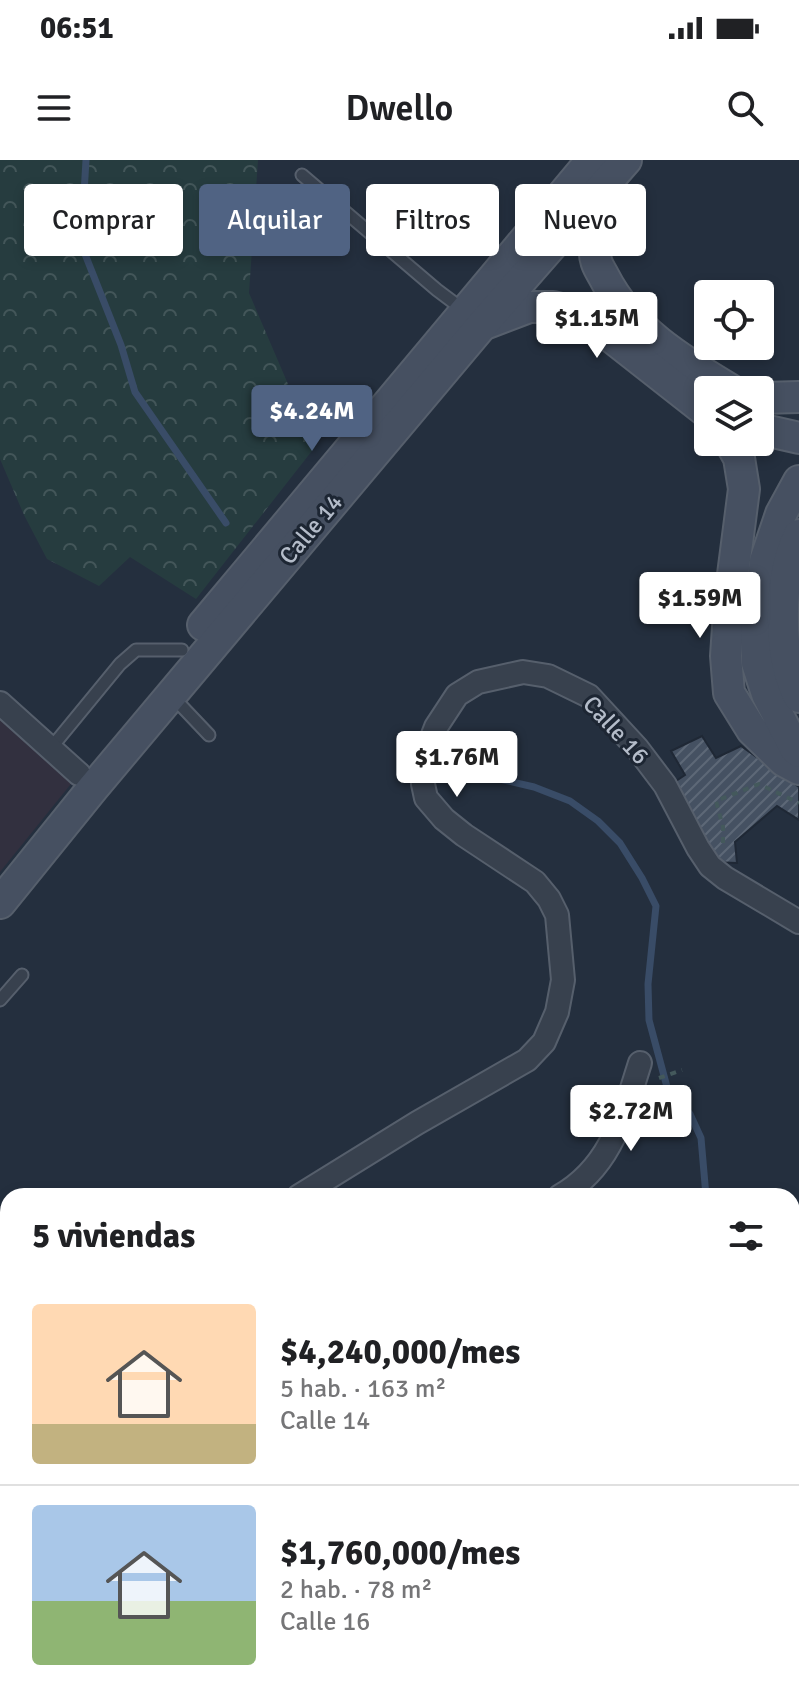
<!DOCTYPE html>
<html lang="es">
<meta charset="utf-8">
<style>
body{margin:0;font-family:Signika,sans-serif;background:#f2f2f2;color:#202124;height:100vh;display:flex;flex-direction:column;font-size:30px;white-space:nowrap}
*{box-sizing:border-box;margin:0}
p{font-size:26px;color:#757577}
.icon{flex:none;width:44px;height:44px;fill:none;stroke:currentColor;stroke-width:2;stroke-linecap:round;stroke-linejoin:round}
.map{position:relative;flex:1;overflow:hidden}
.side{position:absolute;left:0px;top:1028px;width:800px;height:514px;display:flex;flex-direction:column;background:#fff;border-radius:24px 24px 0 0;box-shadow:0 4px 12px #0003}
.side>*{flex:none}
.guide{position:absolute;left:24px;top:24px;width:752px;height:72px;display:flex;gap:16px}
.fabs{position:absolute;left:694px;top:120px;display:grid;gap:16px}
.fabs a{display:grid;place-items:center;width:80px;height:80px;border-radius:8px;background:#fff;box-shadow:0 4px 12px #0003;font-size:40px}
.price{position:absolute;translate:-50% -68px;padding:0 18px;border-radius:8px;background:#fff;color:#222;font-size:26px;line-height:52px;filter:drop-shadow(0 2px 4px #0008)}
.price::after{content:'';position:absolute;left:50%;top:48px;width:24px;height:18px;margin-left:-12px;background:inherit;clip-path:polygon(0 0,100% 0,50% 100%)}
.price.current{background:#506383;color:#fff}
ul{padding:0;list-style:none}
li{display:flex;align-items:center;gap:24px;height:200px;padding:0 32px}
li+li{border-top:2px solid #e0e0e0}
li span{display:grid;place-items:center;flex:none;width:224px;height:160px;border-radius:8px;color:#555}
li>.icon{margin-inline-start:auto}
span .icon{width:96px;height:96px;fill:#fffc;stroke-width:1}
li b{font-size:34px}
h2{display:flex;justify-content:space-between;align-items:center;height:96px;padding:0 32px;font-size:34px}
.pill{padding:0 28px;border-radius:8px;background:#fff;box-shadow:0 4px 12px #0003;font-size:28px;line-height:72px}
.pill.current{background:#506383;color:#fff}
.status{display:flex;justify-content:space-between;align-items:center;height:56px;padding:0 40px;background:#fff;direction:ltr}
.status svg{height:22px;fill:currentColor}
header{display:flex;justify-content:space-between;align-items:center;height:104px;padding:0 32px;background:#fff;font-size:36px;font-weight:600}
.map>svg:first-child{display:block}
.medical{fill:#32303f}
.forest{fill:url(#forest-crowns)}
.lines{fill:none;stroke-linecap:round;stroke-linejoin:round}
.stream{stroke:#394c67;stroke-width:7}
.building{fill:url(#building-hatch);stroke:#1f2835;stroke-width:2}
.service-casing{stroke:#565f6c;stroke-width:15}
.minor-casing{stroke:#565f6c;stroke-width:26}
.secondary-casing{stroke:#565f6c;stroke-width:34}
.primary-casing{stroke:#414a57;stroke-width:38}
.path{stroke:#44595c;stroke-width:4;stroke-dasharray:6 6;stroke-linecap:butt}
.service{stroke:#38414e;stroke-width:11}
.minor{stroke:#38414e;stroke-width:22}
.secondary{stroke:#465061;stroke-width:30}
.primary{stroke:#56606e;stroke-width:34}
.labels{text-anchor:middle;stroke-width:6;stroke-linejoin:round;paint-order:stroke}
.street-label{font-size:24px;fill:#b4bcc9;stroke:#1d2633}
</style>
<div class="status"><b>06:51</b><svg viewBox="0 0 49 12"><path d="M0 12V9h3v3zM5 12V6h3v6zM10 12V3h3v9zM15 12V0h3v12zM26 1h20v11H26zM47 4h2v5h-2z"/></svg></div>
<header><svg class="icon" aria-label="menu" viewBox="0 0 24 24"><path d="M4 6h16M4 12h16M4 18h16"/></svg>Dwello<svg class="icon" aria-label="search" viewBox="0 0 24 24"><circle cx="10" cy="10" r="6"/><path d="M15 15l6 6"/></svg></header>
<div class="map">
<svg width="799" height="1541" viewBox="0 0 799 1541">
<defs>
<pattern id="forest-crowns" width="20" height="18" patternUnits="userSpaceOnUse" patternTransform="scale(2)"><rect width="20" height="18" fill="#263c3f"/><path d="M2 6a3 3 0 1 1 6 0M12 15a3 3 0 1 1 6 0" fill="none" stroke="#435659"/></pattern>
<pattern id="building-hatch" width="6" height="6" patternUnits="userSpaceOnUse" patternTransform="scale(2)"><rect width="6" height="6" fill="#455162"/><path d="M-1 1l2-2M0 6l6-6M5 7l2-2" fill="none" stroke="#5d6877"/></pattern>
</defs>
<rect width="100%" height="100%" fill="#242f3e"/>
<polygon class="medical" points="0,543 79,614 0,712"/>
<polygon class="forest" points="0,0 258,0 249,133 315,287 196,439 130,397 99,426 47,399 24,355 0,299"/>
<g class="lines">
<g class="stream">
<polyline points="86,0 81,84 121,185 135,232 226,363"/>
<polyline points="482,615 534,627 570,641 598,661 620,683 642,718 656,746 648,824 649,860 667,927 690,954 701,978 706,1036"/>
</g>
</g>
<polygon class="building" points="702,576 716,598 741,586 799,627 799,660 777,646 735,682 737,703 710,702 673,623 685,615 671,591"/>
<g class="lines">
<g class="service-casing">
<g id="service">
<polyline points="302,15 437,130 465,151"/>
<polyline points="172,536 209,575"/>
<polyline points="51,588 120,504 136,490 182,490"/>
<polyline points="0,840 22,815"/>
</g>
</g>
<g class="minor-casing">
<g id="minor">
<polyline points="0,543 79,614"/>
<polyline points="299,1036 417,963 527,900 544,882 557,852 563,820 557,755 549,739 535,722 464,675 444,659 426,638 423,624 424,598 436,567 457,535 478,522 523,512 548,516 589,536 637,588 665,625 698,688 710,706 725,718 799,762"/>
<path d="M560 1036C611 1007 623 956 640 903"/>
<polyline points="0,1087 8,1094"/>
<polyline points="0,1203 8,1191"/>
<polyline points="0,1431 8,1437"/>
<polyline points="127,1534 135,1541"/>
<polyline points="402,1534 410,1541"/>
<polyline points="370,1541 376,1534"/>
</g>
</g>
<g class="secondary-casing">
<g id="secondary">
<path d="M605 27C601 44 591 84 596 100 597 106 601 111 604 117 631 170 681 200 731 230"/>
<polyline points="487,163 529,147 553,147 573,152 610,176 708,253"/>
<polyline points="760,238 799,237"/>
<polyline points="760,269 799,278"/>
<polyline points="730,282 739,298 744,329 730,438 726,496 729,533 752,570 784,601 799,609"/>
<polyline points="799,321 781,354 765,401 756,473 757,503 767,534 795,588 799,592"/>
<path d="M799 375C778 418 777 494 799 537"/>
<polyline points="203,465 592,0"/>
<polyline points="0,743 93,628 482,165 626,0"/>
</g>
</g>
<g class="primary-casing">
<g id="primary">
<polyline points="792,1320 799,1313"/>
<polyline points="792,1415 799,1412"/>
<polyline points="599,1541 605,1534"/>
<polyline points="649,1541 655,1534"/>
</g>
</g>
<g class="path">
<polyline points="723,683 723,667 716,641 759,624 799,643"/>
<polyline points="659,918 682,910"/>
</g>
<use href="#service" class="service"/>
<use href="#minor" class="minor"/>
<use href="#secondary" class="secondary"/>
<use href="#primary" class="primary"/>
</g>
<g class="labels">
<g class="street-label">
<text transform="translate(311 369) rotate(-50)" y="8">Calle 14</text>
<text transform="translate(616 570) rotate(47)" y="8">Calle 16</text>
</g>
</g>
</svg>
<div class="fabs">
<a><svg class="icon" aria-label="locate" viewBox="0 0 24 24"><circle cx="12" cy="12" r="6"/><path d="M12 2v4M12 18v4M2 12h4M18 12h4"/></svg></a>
<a><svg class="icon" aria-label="layers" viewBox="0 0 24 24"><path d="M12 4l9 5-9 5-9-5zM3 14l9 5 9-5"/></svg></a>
</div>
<b class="price" style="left:597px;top:200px">$1.15M</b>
<b class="price current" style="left:312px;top:293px">$4.24M</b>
<b class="price" style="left:700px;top:480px">$1.59M</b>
<b class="price" style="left:457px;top:639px">$1.76M</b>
<b class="price" style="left:631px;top:993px">$2.72M</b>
<div class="guide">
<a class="pill">Comprar</a>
<a class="pill current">Alquilar</a>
<a class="pill">Filtros</a>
<a class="pill">Nuevo</a>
</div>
<section class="side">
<h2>5 viviendas<svg class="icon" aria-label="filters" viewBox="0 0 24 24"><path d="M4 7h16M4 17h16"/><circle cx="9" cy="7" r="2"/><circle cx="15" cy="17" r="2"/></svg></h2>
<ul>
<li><span style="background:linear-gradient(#ffd9b3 75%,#c2b280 0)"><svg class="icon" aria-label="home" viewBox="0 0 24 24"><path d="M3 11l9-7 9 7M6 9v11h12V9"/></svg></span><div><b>$4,240,000/mes</b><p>5 hab. · 163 m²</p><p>Calle 14</p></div></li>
<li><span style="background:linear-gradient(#a9c7e8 60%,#8fb573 0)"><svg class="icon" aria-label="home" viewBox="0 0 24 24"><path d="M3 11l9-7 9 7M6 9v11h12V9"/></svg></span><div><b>$1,760,000/mes</b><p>2 hab. · 78 m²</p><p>Calle 16</p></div></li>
</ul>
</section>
</div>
